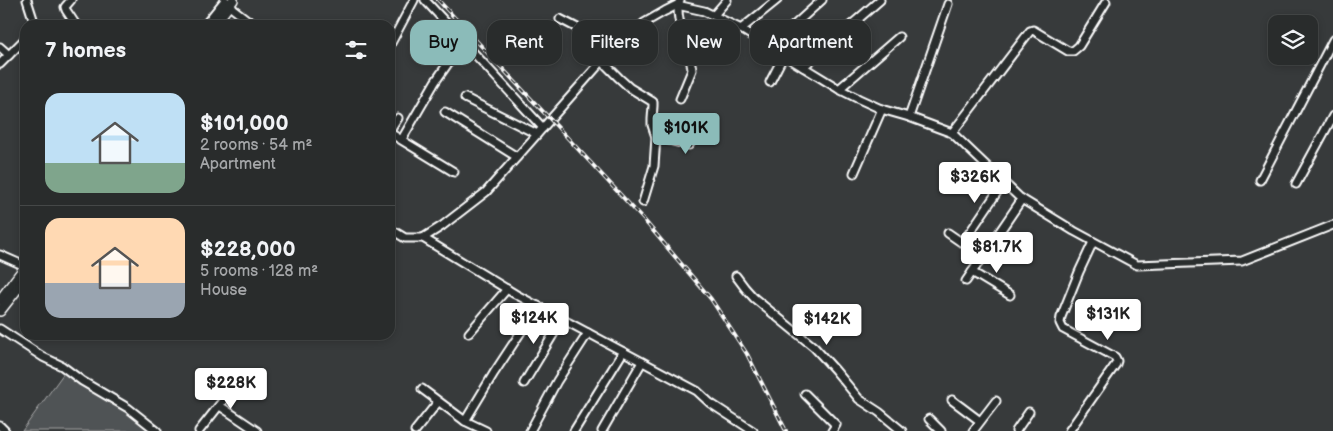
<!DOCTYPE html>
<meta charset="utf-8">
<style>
body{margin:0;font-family:"Balsamiq Sans",sans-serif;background:#313434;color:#f1f3f6;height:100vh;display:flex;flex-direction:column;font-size:19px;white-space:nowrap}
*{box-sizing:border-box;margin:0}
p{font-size:16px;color:#a5a7a9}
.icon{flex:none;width:28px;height:28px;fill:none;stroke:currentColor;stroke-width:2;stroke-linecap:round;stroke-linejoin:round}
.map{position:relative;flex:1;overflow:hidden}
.side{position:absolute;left:20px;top:20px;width:375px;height:320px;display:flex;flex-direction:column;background:#292c2c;border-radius:15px;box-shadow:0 2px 8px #0003,0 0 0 1px #454848}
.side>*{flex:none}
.banner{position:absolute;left:410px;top:20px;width:475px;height:45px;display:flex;gap:10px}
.tools{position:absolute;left:1268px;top:15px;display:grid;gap:10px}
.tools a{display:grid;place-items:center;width:50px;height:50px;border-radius:10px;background:#292c2c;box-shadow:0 2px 8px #0003,0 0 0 1px #454848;font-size:25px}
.price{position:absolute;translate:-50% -42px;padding:0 11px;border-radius:5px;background:#fff;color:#222;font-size:16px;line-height:32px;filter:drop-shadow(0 1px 2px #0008)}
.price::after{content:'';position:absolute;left:50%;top:30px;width:15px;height:11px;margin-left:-8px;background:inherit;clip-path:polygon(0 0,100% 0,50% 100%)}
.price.on{background:#8bbbb9;color:#111}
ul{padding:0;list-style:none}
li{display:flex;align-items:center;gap:15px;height:125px;padding:0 25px}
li+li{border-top:1px solid #454848}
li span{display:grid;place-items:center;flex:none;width:140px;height:100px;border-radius:15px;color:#555}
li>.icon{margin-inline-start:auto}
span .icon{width:60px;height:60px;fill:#fffc;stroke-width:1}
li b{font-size:21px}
h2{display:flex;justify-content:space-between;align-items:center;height:60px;padding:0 25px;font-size:21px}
.tag{padding:0 18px;border-radius:15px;background:#292c2c;box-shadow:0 2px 8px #0003,0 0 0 1px #454848;font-size:18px;line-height:45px}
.tag.on{background:#8bbbb9;color:#111}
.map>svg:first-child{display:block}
.green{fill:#505354;stroke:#a8a9aa}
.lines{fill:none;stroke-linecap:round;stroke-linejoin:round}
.minor-casing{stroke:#fff;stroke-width:11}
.major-casing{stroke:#fff;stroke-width:12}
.minor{stroke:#2a2d2e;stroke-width:7}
.major{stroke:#2a2d2e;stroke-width:9}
.rail-casing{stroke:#fff;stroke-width:4}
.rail{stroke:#2a2d2e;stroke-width:2;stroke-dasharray:5.5;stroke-linecap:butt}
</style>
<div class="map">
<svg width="1333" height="431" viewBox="0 0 1333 431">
<rect width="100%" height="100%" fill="#373a3b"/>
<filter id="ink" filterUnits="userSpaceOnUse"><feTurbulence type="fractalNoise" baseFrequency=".02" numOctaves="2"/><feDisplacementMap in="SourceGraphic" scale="10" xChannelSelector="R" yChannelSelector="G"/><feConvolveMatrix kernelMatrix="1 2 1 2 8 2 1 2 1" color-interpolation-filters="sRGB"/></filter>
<g filter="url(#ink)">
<polygon class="green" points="66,370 154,431 22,431"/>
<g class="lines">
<g class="minor-casing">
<g id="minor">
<polyline points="27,0 35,25"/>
<polyline points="71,0 65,7 66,10 76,25"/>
<polyline points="425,0 543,128"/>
<polyline points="232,8 254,25"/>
<polyline points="714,15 727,0"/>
<polyline points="560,19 616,48"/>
<polyline points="205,25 225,0"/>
<polyline points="741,29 777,0"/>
<polyline points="390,45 414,0"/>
<polyline points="0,47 9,55"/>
<polyline points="770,47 822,0"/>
<polyline points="602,61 619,78 630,88 653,102 653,106 652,119 652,125 656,137 654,166 643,202"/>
<polyline points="0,64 25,39"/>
<polyline points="803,67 880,0"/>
<polyline points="770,82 784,55"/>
<polyline points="839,89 899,37"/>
<polyline points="465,98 537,134"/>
<path d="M680 99 692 70C691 53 672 15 680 0"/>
<polyline points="445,112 517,157"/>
<polyline points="909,117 948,4"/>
<polyline points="390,131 398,118"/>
<polyline points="390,133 454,172"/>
<polyline points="952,133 1030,31 1033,30 1068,51 1073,51 1079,46 1106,2"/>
<polyline points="656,137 689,145 691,142 697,127"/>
<polyline points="402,139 435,82 463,42"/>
<polyline points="854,173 882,109"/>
<polyline points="1260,180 1333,40"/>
<polyline points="1296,184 1333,116"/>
<polyline points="390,229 405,238 423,238 515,294 697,391 710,403 753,431"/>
<polyline points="948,233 961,242 964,241 1004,182"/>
<polyline points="423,238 442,226 486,192 602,61 644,23 665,11 677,5 704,11 741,29 839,89 859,99 881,109 909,117 952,133 1020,198 1074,231 1137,265 1242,261 1333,225"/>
<polyline points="0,255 25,266"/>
<polyline points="972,272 1010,295"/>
<polyline points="736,276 745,288 754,298 814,347 835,370 859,399 879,412 902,431"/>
<polyline points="966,281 1022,199"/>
<polyline points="0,329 43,357 62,366 82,381 128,408 157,431"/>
<polyline points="469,333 507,289"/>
<polyline points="524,383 562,320"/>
<polyline points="422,389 465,421 486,431"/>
<polyline points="805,394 836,425 832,431"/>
<polyline points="952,400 980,421"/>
<polyline points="220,406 257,431"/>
<polyline points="929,419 941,431"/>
<polyline points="465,421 494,373 538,306"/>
<polyline points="0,426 5,431"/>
<polyline points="199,431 243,375"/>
<polyline points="415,431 438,402"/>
<polyline points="530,431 557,381 588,333"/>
<polyline points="574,431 623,352"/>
<polyline points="602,431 642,362"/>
<polyline points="973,431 996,401"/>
<polyline points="1016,431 1029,412"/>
<polyline points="1069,431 1116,364 1117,361 1115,357 1063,329 1060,323 1061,317 1079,272 1093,242"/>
</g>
</g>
<g class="major-casing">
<g id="major">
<polyline points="214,25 233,0"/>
<polyline points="0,300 25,267"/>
<polyline points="0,311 25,279"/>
</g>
</g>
<use href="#minor" class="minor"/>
<use href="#major" class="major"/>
<g class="rail-casing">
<polyline id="rail" points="438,0 550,119 644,220 711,299 747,354 786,431"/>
</g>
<use href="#rail" class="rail"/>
</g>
</g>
</svg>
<div class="tools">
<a><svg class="icon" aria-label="layers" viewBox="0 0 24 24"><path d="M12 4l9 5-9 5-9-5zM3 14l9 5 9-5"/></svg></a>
</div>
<b class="price on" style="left:686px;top:155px">$101K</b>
<b class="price" style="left:975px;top:204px">$326K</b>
<b class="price" style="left:997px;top:274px">$81.7K</b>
<b class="price" style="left:1108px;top:341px">$131K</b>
<b class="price" style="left:534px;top:345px">$124K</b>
<b class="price" style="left:827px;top:346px">$142K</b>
<b class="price" style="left:231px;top:410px">$228K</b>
<div class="banner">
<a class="tag on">Buy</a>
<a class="tag">Rent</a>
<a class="tag">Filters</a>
<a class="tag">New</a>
<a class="tag">Apartment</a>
</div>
<section class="side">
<h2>7 homes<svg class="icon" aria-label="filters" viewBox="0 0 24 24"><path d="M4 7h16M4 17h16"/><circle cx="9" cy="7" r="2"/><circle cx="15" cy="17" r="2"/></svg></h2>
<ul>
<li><span style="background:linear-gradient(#bfe0f5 70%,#7fa58c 0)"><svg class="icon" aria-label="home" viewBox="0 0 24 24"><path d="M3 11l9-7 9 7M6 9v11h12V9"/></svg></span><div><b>$101,000</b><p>2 rooms · 54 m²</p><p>Apartment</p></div></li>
<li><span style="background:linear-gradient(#ffd9b3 65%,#9aa5b1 0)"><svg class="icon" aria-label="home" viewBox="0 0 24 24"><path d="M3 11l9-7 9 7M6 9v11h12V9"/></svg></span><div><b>$228,000</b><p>5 rooms · 128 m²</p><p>House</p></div></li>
</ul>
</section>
</div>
